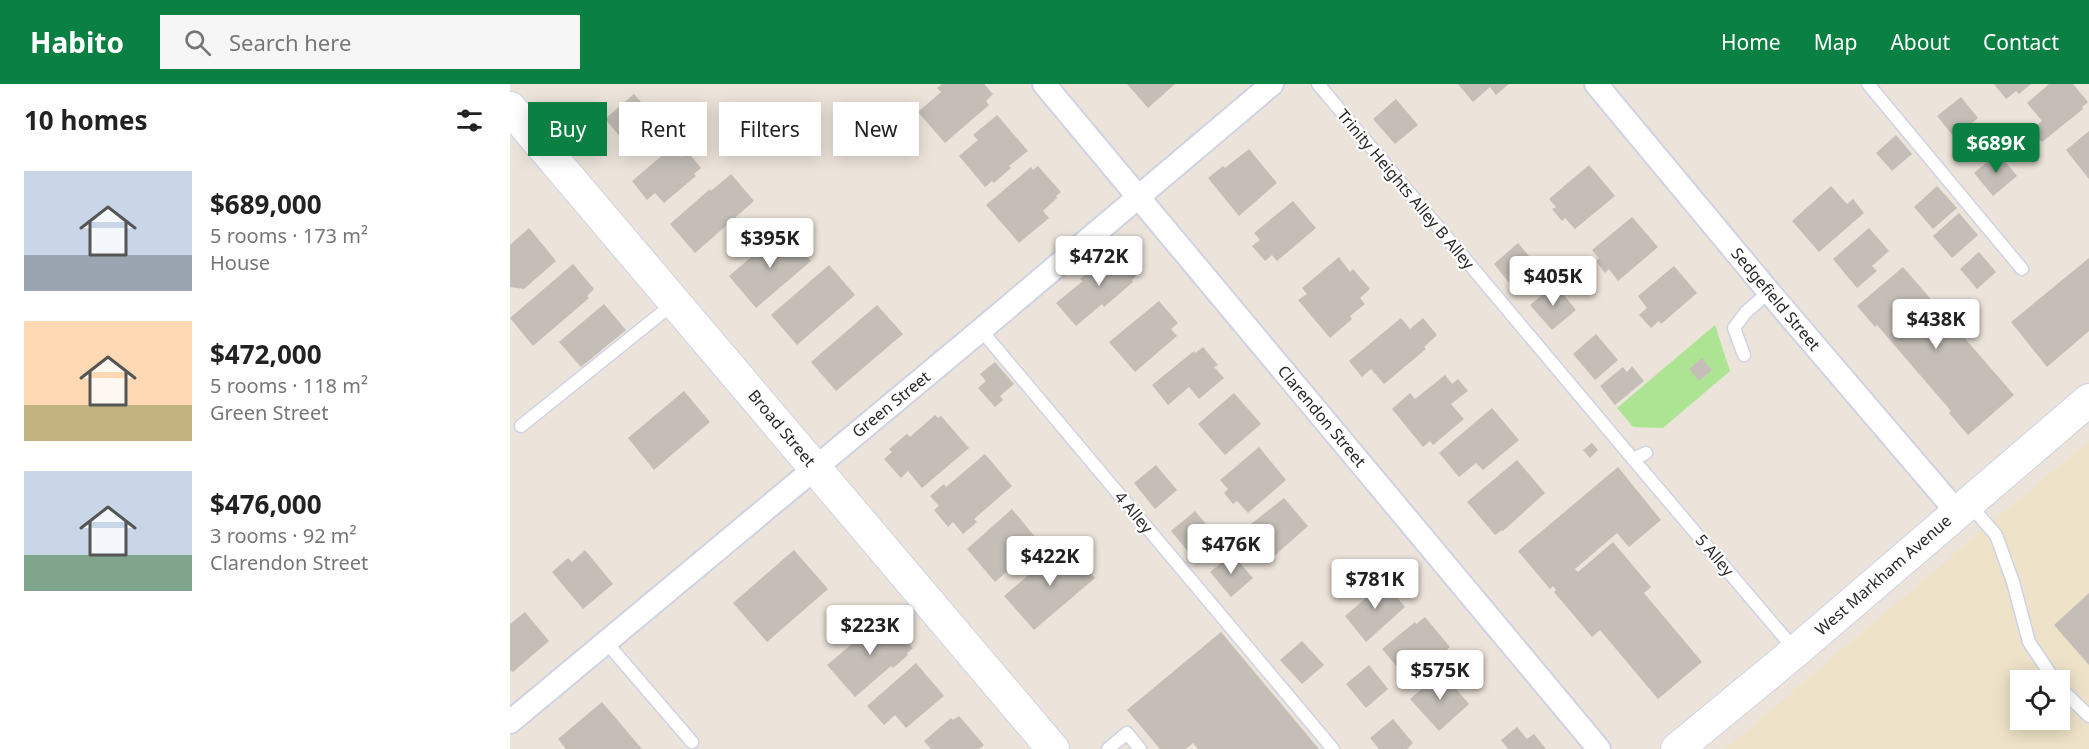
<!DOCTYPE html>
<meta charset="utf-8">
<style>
body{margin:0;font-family:"Noto Sans",sans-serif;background:#f6f6f6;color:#222;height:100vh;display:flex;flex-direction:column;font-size:22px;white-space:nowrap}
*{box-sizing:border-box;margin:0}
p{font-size:20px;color:#767676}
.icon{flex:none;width:33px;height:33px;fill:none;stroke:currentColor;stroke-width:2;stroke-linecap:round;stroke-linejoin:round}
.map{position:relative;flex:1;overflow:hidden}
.details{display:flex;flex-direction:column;background:#fff;width:510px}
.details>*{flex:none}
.hud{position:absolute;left:18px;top:18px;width:570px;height:54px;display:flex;gap:12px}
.tools{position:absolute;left:1500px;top:586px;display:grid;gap:12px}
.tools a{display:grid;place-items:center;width:60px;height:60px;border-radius:0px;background:#fff;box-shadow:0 3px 15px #0003;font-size:30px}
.price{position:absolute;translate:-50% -51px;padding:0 14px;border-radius:6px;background:#fff;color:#222;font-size:20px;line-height:39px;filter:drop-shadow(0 2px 3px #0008)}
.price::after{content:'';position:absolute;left:50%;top:36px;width:18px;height:14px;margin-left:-9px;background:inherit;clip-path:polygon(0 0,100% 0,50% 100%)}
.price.active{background:#0b8043;color:#fff}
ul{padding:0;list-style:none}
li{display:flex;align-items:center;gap:18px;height:150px;padding:0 24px}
li span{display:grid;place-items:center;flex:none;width:168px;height:120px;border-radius:0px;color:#555}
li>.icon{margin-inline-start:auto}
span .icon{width:72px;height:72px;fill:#fffc;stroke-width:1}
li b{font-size:26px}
h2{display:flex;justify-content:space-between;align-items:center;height:72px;padding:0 24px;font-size:26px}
.pill{padding:0 21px;border-radius:0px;background:#fff;box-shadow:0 3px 15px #0003;font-size:21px;line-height:54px}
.pill.active{background:#0b8043;color:#fff}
header{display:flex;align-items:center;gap:36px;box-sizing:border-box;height:84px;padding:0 30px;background:#0b8043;color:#fff}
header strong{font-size:28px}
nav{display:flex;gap:33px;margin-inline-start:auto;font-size:21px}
.search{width:420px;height:54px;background:#f6f6f6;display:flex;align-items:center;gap:15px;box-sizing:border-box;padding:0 21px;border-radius:0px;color:#767676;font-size:22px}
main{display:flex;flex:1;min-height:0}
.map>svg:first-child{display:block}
.education{fill:#eee3c8;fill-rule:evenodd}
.green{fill:#ade494}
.building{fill:#c4beb7}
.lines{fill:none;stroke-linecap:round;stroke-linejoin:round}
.lane-casing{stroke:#cfd2e2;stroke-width:15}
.street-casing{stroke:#cfd2e2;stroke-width:26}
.secondary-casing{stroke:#cfd2e2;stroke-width:34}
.lane{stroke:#fff;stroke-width:12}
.street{stroke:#fff;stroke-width:22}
.secondary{stroke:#fff;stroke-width:32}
.labels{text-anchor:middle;stroke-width:4.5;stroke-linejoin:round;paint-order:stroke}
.street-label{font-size:16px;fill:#292929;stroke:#fff}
</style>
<header>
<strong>Habito</strong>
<div class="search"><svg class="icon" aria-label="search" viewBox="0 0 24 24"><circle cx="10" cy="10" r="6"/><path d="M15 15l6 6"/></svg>Search here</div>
<nav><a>Home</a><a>Map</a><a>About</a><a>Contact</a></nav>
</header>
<main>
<section class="details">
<h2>10 homes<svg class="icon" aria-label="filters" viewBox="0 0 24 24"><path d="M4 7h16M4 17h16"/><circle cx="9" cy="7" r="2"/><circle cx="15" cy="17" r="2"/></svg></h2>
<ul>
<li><span style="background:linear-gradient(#c9d6e8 70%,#9aa5b1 0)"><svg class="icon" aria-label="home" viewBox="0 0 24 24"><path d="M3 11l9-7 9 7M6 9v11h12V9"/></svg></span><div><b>$689,000</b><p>5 rooms · 173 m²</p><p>House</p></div></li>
<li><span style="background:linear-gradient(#ffd9b3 70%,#c2b280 0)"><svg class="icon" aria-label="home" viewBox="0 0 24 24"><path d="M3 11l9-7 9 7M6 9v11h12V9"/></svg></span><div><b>$472,000</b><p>5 rooms · 118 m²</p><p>Green Street</p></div></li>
<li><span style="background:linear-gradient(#c9d6e8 70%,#7fa58c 0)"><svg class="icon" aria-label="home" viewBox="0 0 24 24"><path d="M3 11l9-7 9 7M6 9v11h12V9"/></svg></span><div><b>$476,000</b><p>3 rooms · 92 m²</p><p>Clarendon Street</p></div></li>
</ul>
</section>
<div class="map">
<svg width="1579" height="665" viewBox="0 0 1579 665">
<rect width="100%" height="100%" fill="#ece4da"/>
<path class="education" d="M1579 357V665H1215L1455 461ZM1510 597H1550V636H1510Z"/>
<polygon class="green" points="1205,241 1220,287 1153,344 1123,343 1107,324"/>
<g class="building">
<polygon points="432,0 474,0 483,10 476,17 479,21 435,59 408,28 431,8 427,4"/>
<polygon points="617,0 665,0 638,24"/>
<polygon points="948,0 999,0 986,11 980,3 963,18"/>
<polygon points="1484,0 1521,0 1509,10 1506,7 1496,15"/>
<polygon points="1539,0 1563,0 1578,18 1572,23 1573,25 1532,58 1521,46 1532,37 1517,19"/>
<polygon points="124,10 153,43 124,69 95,35"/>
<polygon points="1451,13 1468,34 1444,53 1427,32"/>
<polygon points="886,15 908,41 885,60 863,35"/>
<polygon points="487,31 518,67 499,82 501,84 484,99 482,97 475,103 449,72 468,56 463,51"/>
<polygon points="1579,47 1579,95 1556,66"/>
<polygon points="1386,51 1402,70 1382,87 1366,69"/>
<polygon points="162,63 171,73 177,67 191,84 184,90 186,92 154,119 145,109 137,116 122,97"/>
<polygon points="739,65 767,99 729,132 698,94 713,82 715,84"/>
<polygon points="1488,69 1507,92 1483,112 1464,89"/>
<polygon points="1079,81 1105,112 1065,145 1055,134 1052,137 1042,125 1046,123 1039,115"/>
<polygon points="528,82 551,108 546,112 547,114 533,127 539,134 509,159 476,121 521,83 523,86"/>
<polygon points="221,90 244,117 185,169 160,140 200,105 201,107"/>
<polygon points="1321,102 1337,120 1343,115 1354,129 1309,168 1282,137"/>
<polygon points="1427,102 1447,124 1423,145 1404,123"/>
<polygon points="783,117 806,144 767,177 762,171 755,177 742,162 750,156 744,149"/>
<polygon points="1449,129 1468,151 1442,174 1423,152"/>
<polygon points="1122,133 1148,163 1108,197 1099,185 1095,189 1086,177 1089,174 1082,166"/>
<polygon points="19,144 46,177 14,205 0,203 0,161"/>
<polygon points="1359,144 1379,167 1362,182 1367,187 1347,204 1323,175"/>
<polygon points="274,145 301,177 246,224 219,192"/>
<polygon points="1008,159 1030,185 1005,206 984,180"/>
<polygon points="610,166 629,189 622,196 623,198 594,223 592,220 566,242 546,219 573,197 570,195 600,170 602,173"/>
<polygon points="1469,168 1486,188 1467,205 1450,185"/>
<polygon points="829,173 840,188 843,185 860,205 850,214 855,220 840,232 842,235 820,254 788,216 797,210 792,204"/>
<polygon points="1579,174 1579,247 1537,283 1501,238"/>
<polygon points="63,180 84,205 77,212 79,214 23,262 0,234"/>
<polygon points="319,181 345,211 287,261 261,231"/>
<polygon points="1164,182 1187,209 1151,240 1149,237 1141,244 1129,231 1137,224 1128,212"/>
<polygon points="1393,183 1504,311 1458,351 1439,329 1441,327 1367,241 1365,243 1347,222"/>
<polygon points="1045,200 1066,226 1042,246 1020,221"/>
<polygon points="649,217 668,239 661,245 667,252 625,288 599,258"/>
<polygon points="94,220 116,246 71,283 49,258"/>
<polygon points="367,221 393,250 326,307 301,278"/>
<polygon points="891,234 900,245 913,234 927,251 914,263 916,265 874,300 861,285 852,293 839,277"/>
<polygon points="1086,250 1108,276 1085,296 1063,270"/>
<polygon points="693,263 708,281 704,283 714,294 689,315 679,303 658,321 642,301 684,267 685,269"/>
<polygon points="1192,274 1202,286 1189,297 1179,285"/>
<polygon points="485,278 504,300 490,312 493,316 485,323 468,304 476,297 470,290"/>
<polygon points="1122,282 1134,297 1105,321 1090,302 1113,283 1117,288"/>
<polygon points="935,291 942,300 948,295 958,307 941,320 954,335 923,361 920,357 913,363 882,325 900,309 905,315"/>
<polygon points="174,307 200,338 144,386 118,354"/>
<polygon points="724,309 751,340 715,371 688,340"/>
<polygon points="982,324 1009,356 973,386 966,379 949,393 929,369"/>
<polygon points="425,331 428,334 431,332 459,364 412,404 398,387 391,394 374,375 382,368 379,365 397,350 400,353"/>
<polygon points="1082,359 1088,366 1080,374 1073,366"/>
<polygon points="749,363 776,396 738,429 727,417 723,420 714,409 718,405 710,396"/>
<polygon points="475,370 502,402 464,435 467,438 453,450 443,438 438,443 424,426 429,422 420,412 434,400 436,403"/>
<polygon points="1007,376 1035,409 993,447 992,446 985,451 957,418"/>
<polygon points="646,381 667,406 645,425 624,399"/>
<polygon points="1108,383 1151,436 1119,463 1107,449 1065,485 1068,488 1103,458 1141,503 1134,509 1192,578 1148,615 1090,546 1082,553 1044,508 1046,506 1043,502 1040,505 1008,467"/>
<polygon points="774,414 798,442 762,474 736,444"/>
<polygon points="502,425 530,459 485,498 457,465"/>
<polygon points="685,427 705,451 681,471 661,447"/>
<polygon points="555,460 585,494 524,546 494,512"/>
<polygon points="75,466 103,500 73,525 42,488 58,474 62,478"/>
<polygon points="284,466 318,505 257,558 223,519"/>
<polygon points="722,470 743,494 721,513 700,488"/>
<polygon points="870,493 895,523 856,558 835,532 855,515 850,509"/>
<polygon points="1579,509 1579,581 1544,541"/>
<polygon points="15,528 39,557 3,588 0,586 0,540"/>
<polygon points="375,532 403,564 397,569 398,571 383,584 381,582 345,613 317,581 354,550 352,548 368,535 369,536"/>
<polygon points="915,533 940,563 900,598 872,565 905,538 906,540"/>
<polygon points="711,548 809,665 688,665 683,659 676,665 650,665 617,626"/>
<polygon points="792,557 814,581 792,600 770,576"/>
<polygon points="406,579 434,612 396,644 385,631 374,641 357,622"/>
<polygon points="859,581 878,605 856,624 836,600"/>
<polygon points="931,588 959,620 929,647 900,615"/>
<polygon points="92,618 132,665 56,665 48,655"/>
<polygon points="449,632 474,661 469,665 421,665 414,657 441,634 443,636"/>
<polygon points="883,635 903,659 897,665 869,665 860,654"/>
<polygon points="1007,643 1017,655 1024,650 1036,665 998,665 991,656"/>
</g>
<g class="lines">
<g class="lane-casing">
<g id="lane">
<polyline points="808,0 1123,375 1285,566"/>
<polyline points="1358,0 1512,185"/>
<polyline points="471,246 823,665"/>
<polyline points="1234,271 1224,244 1236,228 1259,208"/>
<polyline points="11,342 164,219"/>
<polyline points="1123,375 1136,369"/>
<polyline points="1459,420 1486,451 1503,498 1519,558 1545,597"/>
<polyline points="96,558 182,658"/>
<polyline points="1550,604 1579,632"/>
<polyline points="598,665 617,649 630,665"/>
</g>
</g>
<g class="street-casing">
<g id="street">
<polyline points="534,0 1089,665"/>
<polyline points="1086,0 1259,208 1447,428"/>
<polyline points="0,638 471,246 762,0"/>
</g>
</g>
<g class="secondary-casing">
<g id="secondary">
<polyline points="0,24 543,665"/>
<polyline points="1167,665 1286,567 1579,316"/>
</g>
</g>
<use href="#lane" class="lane"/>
<use href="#street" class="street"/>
<use href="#secondary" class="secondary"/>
</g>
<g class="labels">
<g class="street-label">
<text transform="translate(896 105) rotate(50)" y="6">Trinity Heights Alley B Alley</text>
<text transform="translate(1266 215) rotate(50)" y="6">Sedgefield Street</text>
<text transform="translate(381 320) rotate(-39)" y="6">Green Street</text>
<text transform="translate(812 332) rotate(50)" y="6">Clarendon Street</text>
<text transform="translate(272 344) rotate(50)" y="6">Broad Street</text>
<text transform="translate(624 428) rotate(50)" y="6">4 Alley</text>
<text transform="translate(1205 471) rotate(49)" y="6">5 Alley</text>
<text transform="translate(1373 491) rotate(-41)" y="6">West Markham Avenue</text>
</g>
</g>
</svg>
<div class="tools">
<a><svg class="icon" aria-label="locate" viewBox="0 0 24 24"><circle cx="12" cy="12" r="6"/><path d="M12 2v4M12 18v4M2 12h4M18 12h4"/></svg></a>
</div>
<b class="price active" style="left:1486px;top:90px">$689K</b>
<b class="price" style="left:260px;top:185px">$395K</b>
<b class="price" style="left:589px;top:203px">$472K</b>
<b class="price" style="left:1043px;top:223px">$405K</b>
<b class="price" style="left:1426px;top:266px">$438K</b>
<b class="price" style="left:721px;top:491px">$476K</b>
<b class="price" style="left:540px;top:503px">$422K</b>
<b class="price" style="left:865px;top:526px">$781K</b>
<b class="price" style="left:360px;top:572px">$223K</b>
<b class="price" style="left:930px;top:617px">$575K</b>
<div class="hud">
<a class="pill active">Buy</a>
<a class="pill">Rent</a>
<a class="pill">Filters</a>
<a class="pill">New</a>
</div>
</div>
</main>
